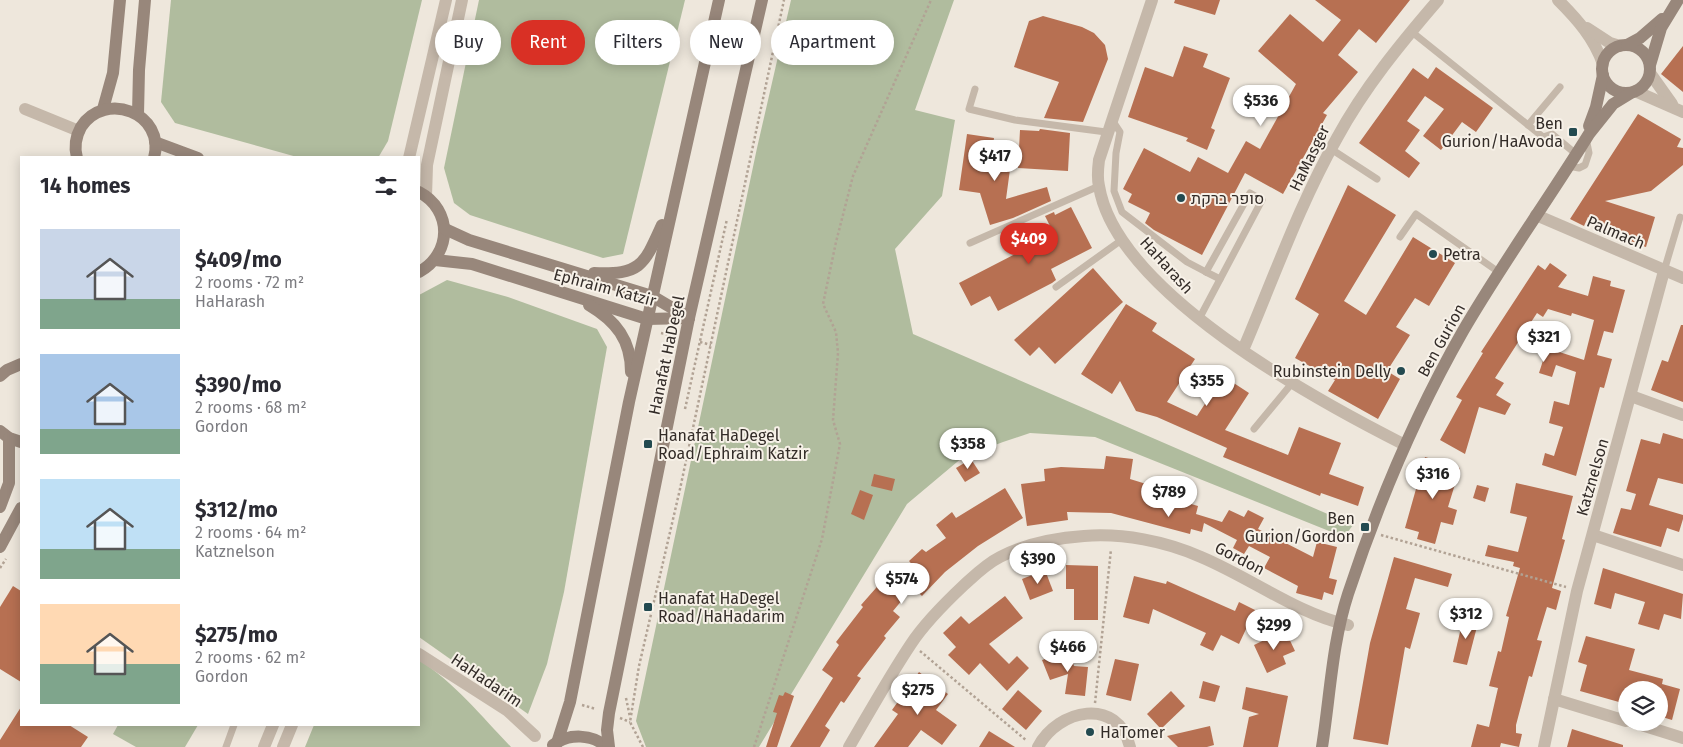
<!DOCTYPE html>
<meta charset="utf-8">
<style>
body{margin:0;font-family:"Fira Sans",Heebo,sans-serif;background:#f2f2f3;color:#2b2b33;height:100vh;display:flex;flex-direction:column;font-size:19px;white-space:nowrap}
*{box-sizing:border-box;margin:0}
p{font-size:16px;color:#7c7c81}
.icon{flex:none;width:28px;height:28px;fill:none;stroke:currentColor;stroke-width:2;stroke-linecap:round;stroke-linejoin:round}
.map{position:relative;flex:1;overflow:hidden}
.side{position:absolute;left:20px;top:156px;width:400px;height:570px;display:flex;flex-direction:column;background:#fff;border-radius:0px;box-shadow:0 2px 12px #0003}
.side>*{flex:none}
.top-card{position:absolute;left:435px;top:20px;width:475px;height:45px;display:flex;gap:10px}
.controls{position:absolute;left:1618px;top:681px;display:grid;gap:10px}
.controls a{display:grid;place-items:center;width:50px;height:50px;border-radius:50%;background:#fff;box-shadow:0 2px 12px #0003;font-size:25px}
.price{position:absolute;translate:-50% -42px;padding:0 11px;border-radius:18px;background:#fff;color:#222;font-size:16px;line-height:32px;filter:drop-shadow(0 1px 2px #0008)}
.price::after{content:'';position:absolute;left:50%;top:30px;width:15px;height:11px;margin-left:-8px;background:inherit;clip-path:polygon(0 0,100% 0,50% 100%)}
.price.current{background:#d93025;color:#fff}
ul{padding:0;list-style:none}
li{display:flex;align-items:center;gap:15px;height:125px;padding:0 20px}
li span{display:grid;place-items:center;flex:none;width:140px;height:100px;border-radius:0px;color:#555}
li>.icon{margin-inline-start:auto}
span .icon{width:60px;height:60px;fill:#fffc;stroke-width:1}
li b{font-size:21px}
h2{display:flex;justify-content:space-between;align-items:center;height:60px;padding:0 20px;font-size:21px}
.tag{padding:0 18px;border-radius:22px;background:#fff;box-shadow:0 2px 12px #0003;font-size:18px;line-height:45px}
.tag.current{background:#d93025;color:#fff}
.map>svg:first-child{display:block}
.green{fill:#b0bc9e}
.building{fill:#b77052}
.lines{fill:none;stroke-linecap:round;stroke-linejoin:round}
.path{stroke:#b1a294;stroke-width:2.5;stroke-dasharray:2.5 2.5;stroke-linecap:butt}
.lane{stroke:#c5b8aa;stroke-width:7}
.street{stroke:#c5b8aa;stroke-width:12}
.secondary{stroke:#98877b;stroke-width:12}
.poi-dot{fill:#234a50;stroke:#f7f1e8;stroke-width:2}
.labels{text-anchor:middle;stroke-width:4;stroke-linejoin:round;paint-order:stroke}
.poi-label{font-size:16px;fill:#332c28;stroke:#f7f1e8;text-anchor:start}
.street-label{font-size:16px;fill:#332c28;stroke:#f7f1e8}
</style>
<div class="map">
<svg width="1683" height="747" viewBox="0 0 1683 747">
<rect width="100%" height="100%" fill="#eee7dc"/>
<g class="green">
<polygon points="171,0 422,0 388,141 378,158 297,157 175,123 161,102"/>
<polygon points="479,0 685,0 623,254 603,258 470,215 454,203 444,168"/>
<polygon points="791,0 954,0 915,110 955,120 942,196 895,249 913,334 1353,525 1344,537 1095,437 1030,433 1003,442 963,457 907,504 759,747 646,747 636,721 757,148"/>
<polygon points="447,280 508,297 597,329 607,347 564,592 547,664 528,714 419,637 419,295"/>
<path d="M419 660C453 681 484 719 511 747H305L314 725H419Z"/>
<polygon points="118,725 198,725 185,747 136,747 113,734"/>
</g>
<g class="building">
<polygon points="1175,0 1220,0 1215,15 1174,3"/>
<polygon points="1315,0 1410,0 1376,43 1359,29 1338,55 1358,72 1323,113 1327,115 1283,194 1245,173 1202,255 1154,230 1145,223 1150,213 1128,202 1132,194 1123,189 1144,148 1190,172 1198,157 1228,173 1246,141 1260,149 1296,84 1258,51 1290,14 1323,42 1341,20"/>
<polygon points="1043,16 1082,27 1094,33 1105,45 1108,59 1083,122 1044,118 1059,82 1014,67 1029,21"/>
<polygon points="1184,46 1208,54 1203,67 1230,78 1211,128 1215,130 1207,150 1186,141 1188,138 1128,117 1145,67 1173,77"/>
<polygon points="1683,46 1683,92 1661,74"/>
<polygon points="1436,67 1493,108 1476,132 1462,122 1441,150 1423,136 1444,109 1425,96 1407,121 1420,130 1405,151 1420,163 1409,178 1359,143 1413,68 1428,79"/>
<polygon points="1638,114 1681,139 1677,147 1683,148 1683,165 1651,191 1605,201 1655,217 1646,247 1617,238 1619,232 1588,217 1584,226 1570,219"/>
<polygon points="1040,129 1070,133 1068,171 1018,168 1020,130 1039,131"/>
<polygon points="967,134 994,138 991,160 1011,162 1006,199 1047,187 1051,201 1013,218 990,225 980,193 959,190"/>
<polygon points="1348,185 1396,215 1344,301 1366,315 1413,237 1455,263 1429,306 1415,298 1396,327 1410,335 1387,371 1400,379 1378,419 1328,391 1335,380 1295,358 1319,314 1295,299"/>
<polygon points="1071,207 1092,248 1051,269 1056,280 1052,283 998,311 990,296 971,306 959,283 1054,234 1045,216 1054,212 1055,215"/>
<polygon points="1550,263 1567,275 1558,287 1588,296 1593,276 1611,281 1610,286 1625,290 1613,333 1604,331 1597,355 1612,359 1604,388 1600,387 1576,476 1542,465 1545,453 1554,456 1563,427 1549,423 1554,401 1569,405 1576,372 1556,365 1552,377 1539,373 1547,348 1584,360 1594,320 1572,313 1571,316 1548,309 1543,317 1537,313 1495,378 1504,383 1496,395 1511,404 1505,415 1479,407 1465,454 1440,440 1462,400 1456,397 1483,353 1481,352 1538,265 1545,270"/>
<polygon points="1093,268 1123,302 1055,364 1039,347 1030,356 1014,340"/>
<polygon points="1126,304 1157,323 1152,331 1195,359 1167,402 1197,416 1223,376 1249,393 1225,430 1288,455 1299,427 1341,443 1329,474 1364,487 1358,506 1321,493 1320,496 1223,457 1227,448 1157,417 1136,411 1120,381 1112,394 1081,374"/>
<polygon points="1681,325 1683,325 1683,402 1651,390 1662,360 1668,362"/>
<polygon points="1663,433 1683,439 1683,484 1658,478 1649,505 1683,515 1683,519 1679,532 1667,528 1661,547 1613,533 1621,508 1631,510 1636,494 1626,491 1641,439 1660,444"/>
<polygon points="1106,456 1133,459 1130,479 1169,491 1167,497 1198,506 1196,514 1222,522 1229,510 1244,517 1248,510 1264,518 1258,529 1313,557 1317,542 1337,547 1329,578 1337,580 1333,595 1324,592 1322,600 1296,593 1298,586 1264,568 1270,557 1249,546 1244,554 1233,548 1237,540 1204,523 1202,532 1191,529 1190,534 1111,513 1067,512 1068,520 1027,526 1021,484 1045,481 1044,469 1061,467 1104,469"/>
<polygon points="1425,457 1460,468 1448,507 1457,510 1453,525 1441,522 1435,544 1417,539 1419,532 1405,528"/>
<polygon points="971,459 980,473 965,482 956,468"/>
<polygon points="874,474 895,479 892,491 871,486"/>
<polygon points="1516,483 1573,496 1562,539 1565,540 1552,588 1561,591 1556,610 1547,607 1537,640 1542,641 1532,677 1529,676 1516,725 1516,733 1522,734 1519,747 1501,743 1500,747 1471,747 1477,724 1489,727 1498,688 1489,686 1498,651 1501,652 1509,617 1506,616 1520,568 1513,566 1514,562 1485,556 1488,545 1518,552 1527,517 1510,513"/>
<polygon points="1477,485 1489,488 1485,502 1473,498"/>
<polygon points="1005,488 1023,518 978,546 945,572 922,596 913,587 893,611 900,617 884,636 886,638 857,676 861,678 844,703 841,701 825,726 830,730 820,747 790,747 833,678 822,670 839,645 836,642 863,607 861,605 883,580 895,591 917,570 909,561 922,549 926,552 946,538 936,525 952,512 956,518"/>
<polygon points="860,490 873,495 864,520 851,514"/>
<polygon points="1394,557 1452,574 1448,587 1415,578 1406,609 1420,613 1410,649 1405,647 1388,745 1353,739 1370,643"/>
<polygon points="1066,565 1098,566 1098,620 1074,620 1074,589 1066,589"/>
<polygon points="1603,568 1683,594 1681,619 1664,614 1659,630 1638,624 1645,602 1615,593 1611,609 1594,604"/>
<polygon points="1045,570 1053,591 1030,600 1022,579"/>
<polygon points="1134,576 1166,584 1167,581 1235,611 1239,602 1255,610 1239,644 1221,635 1213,651 1200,645 1206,633 1153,609 1149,624 1123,617"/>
<polygon points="13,586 21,591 21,682 0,669 0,607"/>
<polygon points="1005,596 1023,618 989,644 1009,664 1017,656 1029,668 1007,691 980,663 969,675 948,655 956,647 943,633 961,616 969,624"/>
<polygon points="1464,615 1479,619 1467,665 1453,662"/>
<polygon points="1285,630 1295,651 1283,656 1286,664 1267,673 1254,645"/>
<polygon points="1586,636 1635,649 1629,670 1663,679 1662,684 1680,689 1672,720 1659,716 1659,690 1626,690 1626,704 1580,691 1587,665 1578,662"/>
<polygon points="1069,651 1074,666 1088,667 1085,696 1065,694 1068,674 1050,680 1042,660"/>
<polygon points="1115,659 1139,664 1131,701 1106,695"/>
<polygon points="919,672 948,694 936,710 957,725 942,745 921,730 908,747 874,747 898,714 892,710"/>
<polygon points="1203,681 1220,686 1215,702 1199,698"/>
<polygon points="1246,687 1288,696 1278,747 1243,747 1249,717 1259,714 1242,709"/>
<polygon points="1018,690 1042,711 1026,730 1002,709"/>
<polygon points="1171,691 1185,706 1161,729 1147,714"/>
<polygon points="785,692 794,696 777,747 766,747 777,713 773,712 779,695 783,696"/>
<polygon points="21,707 21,725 69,725 88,737 81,747 0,747 0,740"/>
<polygon points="1210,726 1214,745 1207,747 1178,747 1167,736"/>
<polygon points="1572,729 1623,745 1623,747 1567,747"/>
<polygon points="989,731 1015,747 979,747"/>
</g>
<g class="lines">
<g class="path">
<polyline points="661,333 673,336"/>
<polyline points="700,342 711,345"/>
<polyline points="685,409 727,219"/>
<polyline points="1381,535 1566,587"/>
<polyline points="0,568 6,559"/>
<polyline points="920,651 1027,741"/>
<polyline points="626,698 630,717"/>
<polyline points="1095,703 1111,549"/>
<polyline points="582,705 596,709"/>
<polyline points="620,718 630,722"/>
<polyline points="643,747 630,722 639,666 680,489 784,0"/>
<polyline points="754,747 822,539 840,444 833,420 838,353 836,332 823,304 836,242 853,176 931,0"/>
</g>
<g class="lane">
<polyline points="1412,32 1543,137 1552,134 1576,154"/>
<polyline points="975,89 969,109 1015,120 1106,132"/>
<polyline points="1112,120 1120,132 1116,153 1114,191 1122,212 1187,262 1206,272 1250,193 1262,200 1199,319"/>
<polyline points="1528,125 1560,87"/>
<polyline points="1331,149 1377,179"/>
<polyline points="1568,166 1579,168 1585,165 1589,153 1586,138"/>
<polyline points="1400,237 1416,214 1500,273"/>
<polyline points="970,243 1099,186"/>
<polyline points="1664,271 1680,217"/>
<polyline points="1206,272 1220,279"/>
<polyline points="1056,287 1123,239"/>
<polyline points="1254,429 1293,382"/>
<polyline points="226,747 234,725"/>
</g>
<g class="street">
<path d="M1152 0 1099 160C1098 168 1097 178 1099 186 1116 292 1316 400 1405 445"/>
<path d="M1558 0C1577 19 1594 38 1603 64"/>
<polyline points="1587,28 1610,43 1620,46"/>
<polyline points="1650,73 1672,104"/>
<polyline points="1635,91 1683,112"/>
<polyline points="25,109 79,131"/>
<polyline points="409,158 446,0"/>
<polyline points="426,196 427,165 462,0"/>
<polyline points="1536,215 1683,278"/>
<path d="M1243 350C1273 280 1299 205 1337 138 1364 88 1401 43 1438 0"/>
<polyline points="1631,396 1683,415"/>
<polyline points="1593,535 1683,565"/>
<polyline points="419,654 508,711 535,736"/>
<polyline points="1554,699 1626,721"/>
<polyline points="1632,722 1683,738"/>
<polyline points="264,747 273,725"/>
<polyline points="283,747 292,725"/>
<path d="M849 747C869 713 889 677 911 644 924 624 947 601 964 585 975 575 986 564 1000 557 1025 544 1056 538 1084 536 1123 533 1165 541 1201 557 1251 578 1296 613 1348 625"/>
<path d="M1038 747C1058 709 1118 696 1130 747"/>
<polyline points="1544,747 1577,591 1664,271"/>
</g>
<g class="secondary">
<circle cx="1626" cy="69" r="24"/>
<polyline points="1627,45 1640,38 1662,19"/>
<polyline points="1650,65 1661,28 1678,0"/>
<polyline points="103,109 113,73 120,0"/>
<polyline points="138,114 139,70 145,0"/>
<polyline points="1589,126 1596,107 1603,75"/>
<polyline points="155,142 198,158"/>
<path d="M77 158C74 147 76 136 81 127 105 90 166 113 154 158"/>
<path d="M419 192C453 210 452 254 419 272"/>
<polyline points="445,229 469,240 652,296 689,318"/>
<polyline points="435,260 472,264 647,319 689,318"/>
<path d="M594 273C641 275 644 265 662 225"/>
<path d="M589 305C616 321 631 340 631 372"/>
<polyline points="0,376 7,370 21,364"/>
<polyline points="0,431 9,438 21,442"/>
<polyline points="0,507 9,483 9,438"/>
<polyline points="0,547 21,508"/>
<polyline points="557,743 570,702 629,402 719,0"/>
<path d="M553 745C569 733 592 734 607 747"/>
<polyline points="609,747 607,730 609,713 689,318 762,0"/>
<path d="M1322 747C1330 697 1332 643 1348 594 1378 503 1415 415 1463 331 1502 264 1548 200 1589 134L1613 104 1631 93"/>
</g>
</g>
<g class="poi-dot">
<rect x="1568" y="127" width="10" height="10" rx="2.5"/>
<circle cx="1181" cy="198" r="5"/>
<circle cx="1433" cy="254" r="5"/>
<circle cx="1401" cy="371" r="5"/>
<rect x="643" y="439" width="10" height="10" rx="2.5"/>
<rect x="1360" y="522" width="10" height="10" rx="2.5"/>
<rect x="643" y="602" width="10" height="10" rx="2.5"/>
<circle cx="1090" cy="732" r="5"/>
</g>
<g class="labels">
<g class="poi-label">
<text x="1563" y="129" text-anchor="end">Ben<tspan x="1563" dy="18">Gurion/HaAvoda</tspan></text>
<text x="1191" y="204">סופר ברקת</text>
<text x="1443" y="260">Petra</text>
<text x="1391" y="377" text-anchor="end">Rubinstein Delly</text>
<text x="658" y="441">Hanafat HaDegel<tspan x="658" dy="18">Road/Ephraim Katzir</tspan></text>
<text x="1355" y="524" text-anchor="end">Ben<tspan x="1355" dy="18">Gurion/Gordon</tspan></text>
<text x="658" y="604">Hanafat HaDegel<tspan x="658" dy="18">Road/HaHadarim</tspan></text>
<text x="1100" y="738">HaTomer</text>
</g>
<g class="street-label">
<text transform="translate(1309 158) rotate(-64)" y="6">HaMasger</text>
<text transform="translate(1616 232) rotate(23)" y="6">Palmach</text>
<text transform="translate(1167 265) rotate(48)" y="6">HaHarash</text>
<text transform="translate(605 287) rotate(15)" y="6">Ephraim Katzir</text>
<text transform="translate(1441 340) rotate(-61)" y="6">Ben Gurion</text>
<text transform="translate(666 355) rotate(-78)" y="6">Hanafat HaDegel</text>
<text transform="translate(1592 477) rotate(-74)" y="6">Katznelson</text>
<text transform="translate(1240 558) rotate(27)" y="6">Gordon</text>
<text transform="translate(487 680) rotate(34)" y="6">HaHadarim</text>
</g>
</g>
</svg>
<div class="controls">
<a><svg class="icon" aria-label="layers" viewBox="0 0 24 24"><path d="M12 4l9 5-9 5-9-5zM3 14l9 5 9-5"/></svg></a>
</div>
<b class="price" style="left:1261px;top:127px">$536</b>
<b class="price" style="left:995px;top:182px">$417</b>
<b class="price current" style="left:1029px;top:265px">$409</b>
<b class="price" style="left:1544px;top:363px">$321</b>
<b class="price" style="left:1207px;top:407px">$355</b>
<b class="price" style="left:968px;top:470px">$358</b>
<b class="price" style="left:1433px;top:500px">$316</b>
<b class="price" style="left:1169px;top:518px">$789</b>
<b class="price" style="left:1038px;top:585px">$390</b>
<b class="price" style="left:902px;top:605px">$574</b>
<b class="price" style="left:1466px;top:640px">$312</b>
<b class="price" style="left:1274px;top:651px">$299</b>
<b class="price" style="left:1068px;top:673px">$466</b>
<b class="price" style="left:918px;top:716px">$275</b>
<div class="top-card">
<a class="tag">Buy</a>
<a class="tag current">Rent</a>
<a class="tag">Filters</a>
<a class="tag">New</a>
<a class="tag">Apartment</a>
</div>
<section class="side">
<h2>14 homes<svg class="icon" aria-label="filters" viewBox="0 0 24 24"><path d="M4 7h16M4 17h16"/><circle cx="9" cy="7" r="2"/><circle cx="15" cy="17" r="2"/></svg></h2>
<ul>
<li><span style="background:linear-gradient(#c9d6e8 70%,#7fa58c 0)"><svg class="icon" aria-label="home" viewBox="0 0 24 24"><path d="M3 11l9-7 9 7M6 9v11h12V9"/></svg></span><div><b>$409/mo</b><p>2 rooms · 72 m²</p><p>HaHarash</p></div></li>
<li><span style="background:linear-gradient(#a9c7e8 75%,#7fa58c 0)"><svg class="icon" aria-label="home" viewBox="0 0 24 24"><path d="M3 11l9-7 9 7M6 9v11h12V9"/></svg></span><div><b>$390/mo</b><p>2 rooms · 68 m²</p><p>Gordon</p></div></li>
<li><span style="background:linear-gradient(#bfe0f5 70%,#7fa58c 0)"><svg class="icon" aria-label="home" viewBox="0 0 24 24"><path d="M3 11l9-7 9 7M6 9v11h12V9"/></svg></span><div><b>$312/mo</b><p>2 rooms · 64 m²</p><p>Katznelson</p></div></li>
<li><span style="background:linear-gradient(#ffd9b3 60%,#7fa58c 0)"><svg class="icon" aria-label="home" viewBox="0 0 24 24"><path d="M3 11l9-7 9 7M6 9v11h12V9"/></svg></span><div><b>$275/mo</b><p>2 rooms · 62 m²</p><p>Gordon</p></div></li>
</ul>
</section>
</div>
